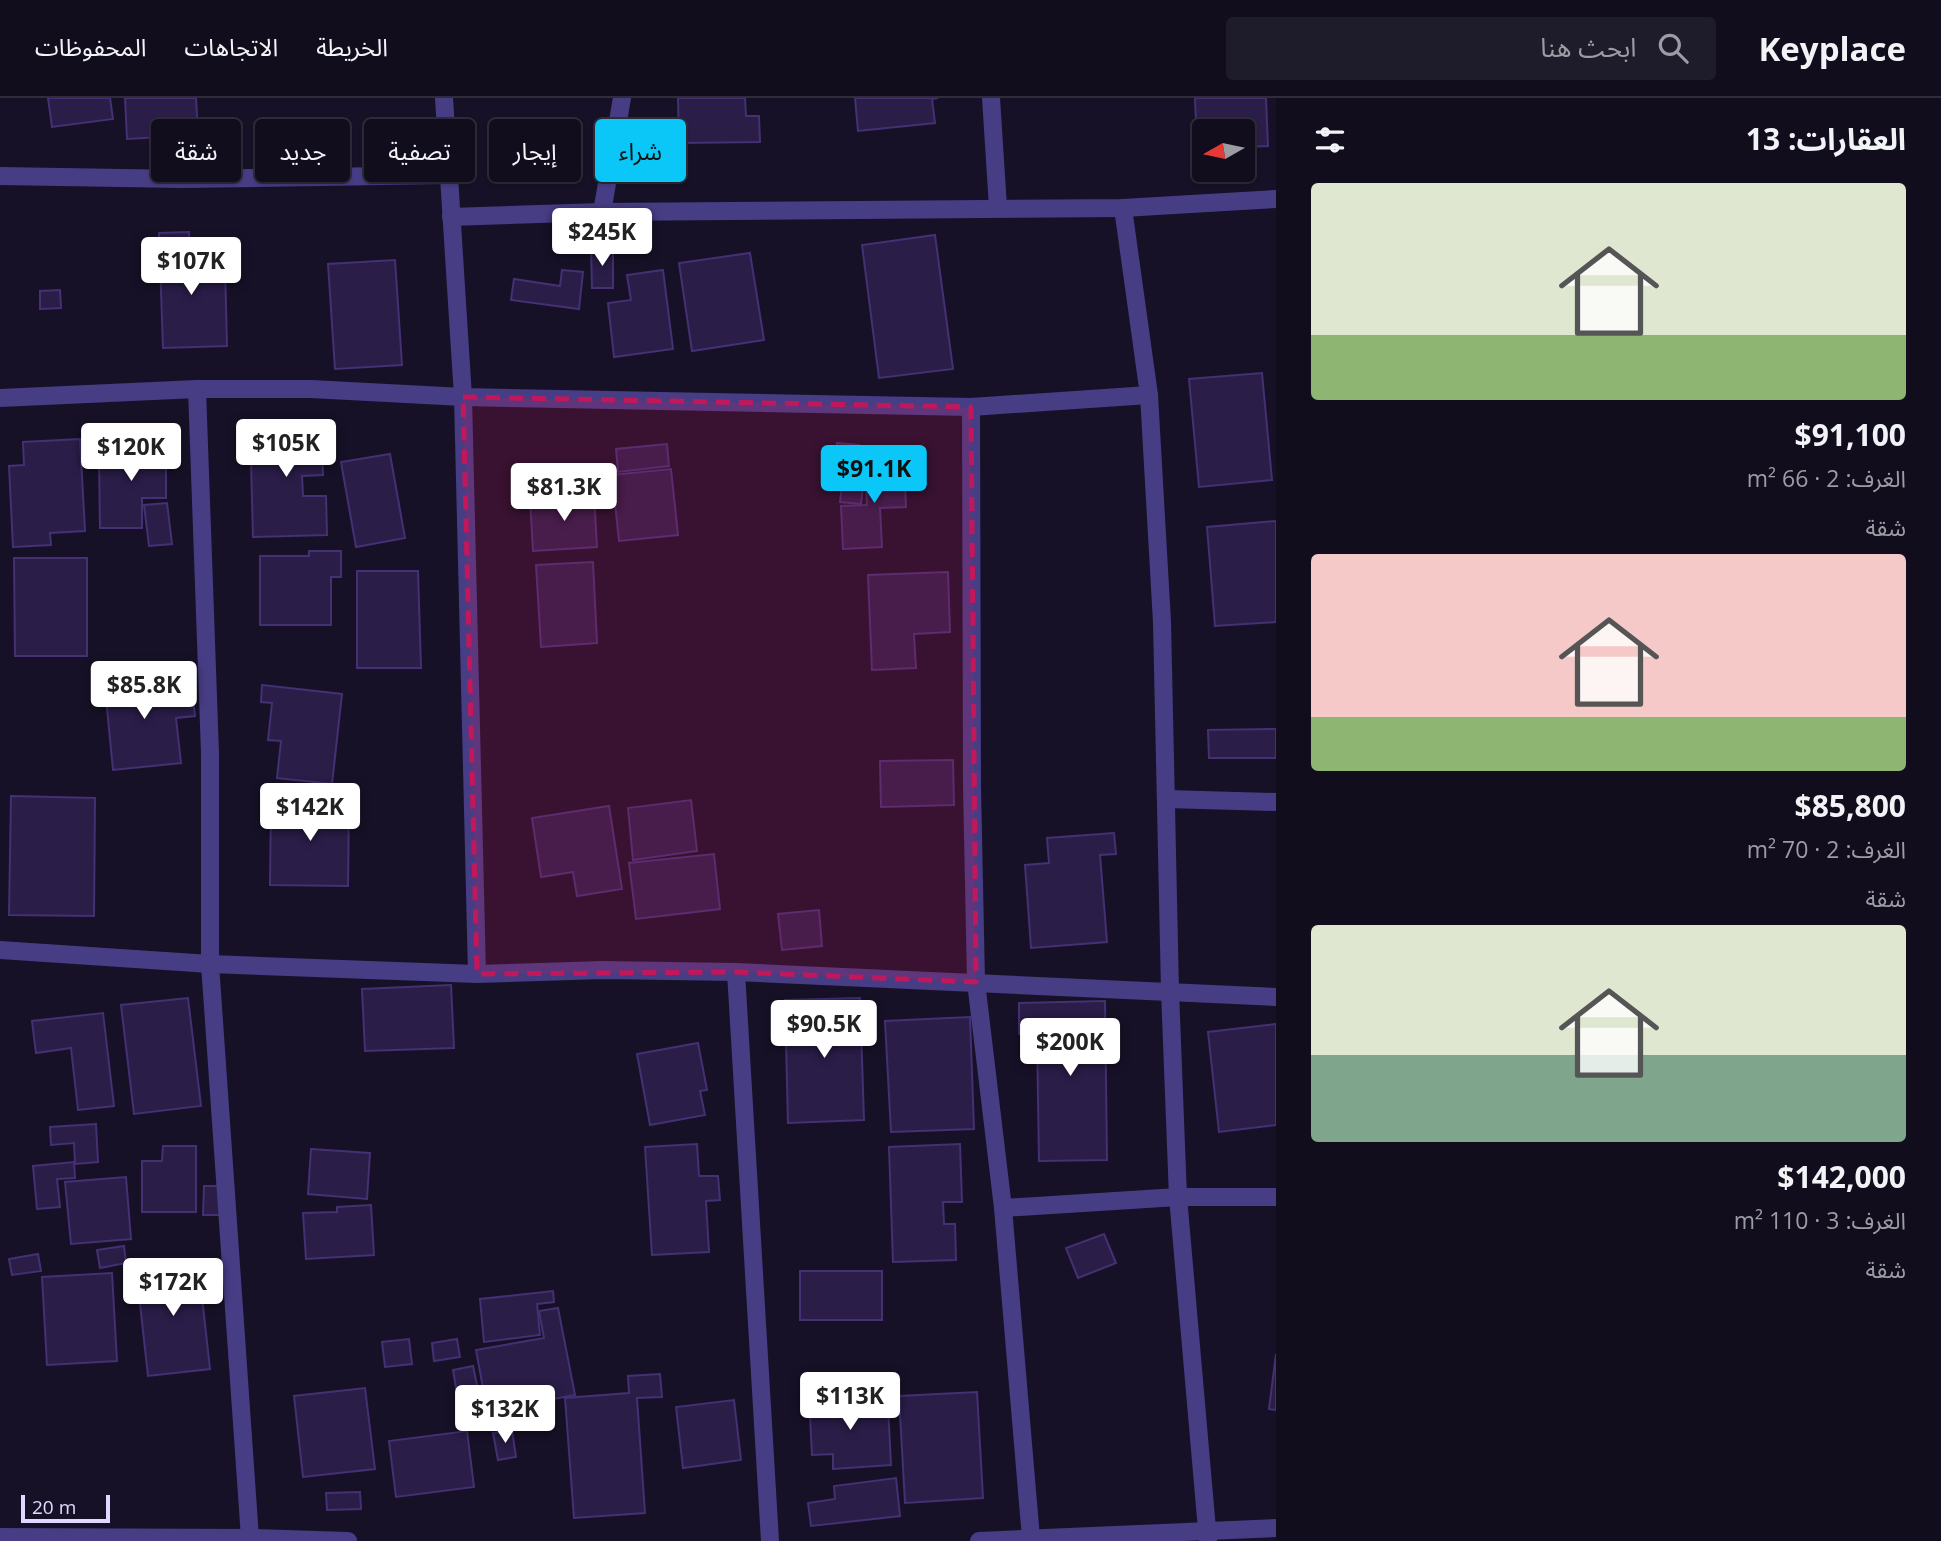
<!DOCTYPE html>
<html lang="ar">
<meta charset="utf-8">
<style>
body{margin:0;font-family:"Open Sans","Noto Sans Arabic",sans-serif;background:#1e1b2a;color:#f1f3f6;direction:rtl;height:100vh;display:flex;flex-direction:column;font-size:26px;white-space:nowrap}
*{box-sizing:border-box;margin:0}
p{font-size:23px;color:#9c9ca4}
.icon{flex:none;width:38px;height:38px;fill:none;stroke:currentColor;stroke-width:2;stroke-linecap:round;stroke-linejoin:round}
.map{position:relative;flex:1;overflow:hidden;direction:ltr}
.sheet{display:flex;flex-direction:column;background:#110d1d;width:665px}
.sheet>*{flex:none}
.hud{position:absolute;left:21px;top:21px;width:665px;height:63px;direction:rtl;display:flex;gap:14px}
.needle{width:46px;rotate:261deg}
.controls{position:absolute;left:1192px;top:21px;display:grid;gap:14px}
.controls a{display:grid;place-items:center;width:63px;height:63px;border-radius:7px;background:#110d1d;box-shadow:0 2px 5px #0004,0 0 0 2px #302d3b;font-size:35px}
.scale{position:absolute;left:21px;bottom:18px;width:89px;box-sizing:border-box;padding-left:7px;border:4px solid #e0d8fe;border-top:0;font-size:19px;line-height:24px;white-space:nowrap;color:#e0d8fe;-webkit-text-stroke:5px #171127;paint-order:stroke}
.price{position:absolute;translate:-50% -60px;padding:0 16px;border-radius:7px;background:#fff;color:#222;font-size:23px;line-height:46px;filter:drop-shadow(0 2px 4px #0008)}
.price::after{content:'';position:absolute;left:50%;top:42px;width:21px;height:16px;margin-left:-10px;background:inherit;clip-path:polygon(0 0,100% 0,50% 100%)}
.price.active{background:#0bc7f7;color:#111}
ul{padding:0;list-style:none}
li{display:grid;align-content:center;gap:14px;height:371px;padding:0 35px}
li span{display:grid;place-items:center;height:217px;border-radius:7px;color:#555}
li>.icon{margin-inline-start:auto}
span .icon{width:126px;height:126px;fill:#fffc;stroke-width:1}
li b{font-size:30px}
h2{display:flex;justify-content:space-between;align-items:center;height:84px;padding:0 35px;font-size:30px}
.chip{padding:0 24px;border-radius:7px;background:#110d1d;box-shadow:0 2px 5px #0004,0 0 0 2px #302d3b;font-size:24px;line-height:63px}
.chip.active{background:#0bc7f7;color:#111}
header{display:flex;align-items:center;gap:42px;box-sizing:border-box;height:98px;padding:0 35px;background:#110d1d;border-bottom:2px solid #302d3b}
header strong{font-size:33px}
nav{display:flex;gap:38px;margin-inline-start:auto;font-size:24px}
.search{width:490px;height:63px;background:#1e1b2a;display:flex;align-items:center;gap:18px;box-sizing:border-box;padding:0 24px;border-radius:7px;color:#9c9ca4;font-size:26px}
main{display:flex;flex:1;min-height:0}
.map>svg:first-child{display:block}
.building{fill:#2a1d48;stroke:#443073;stroke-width:2}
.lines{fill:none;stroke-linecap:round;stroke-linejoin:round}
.minor{stroke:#473d85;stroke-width:18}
.marked{fill:#c2185b;fill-opacity:0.2;stroke:#c2185b;stroke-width:5;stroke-dasharray:14 9;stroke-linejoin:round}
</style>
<header>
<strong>Keyplace</strong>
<div class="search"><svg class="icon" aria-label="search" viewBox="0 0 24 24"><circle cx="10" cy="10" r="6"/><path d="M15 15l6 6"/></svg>ابحث هنا</div>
<nav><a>الخريطة</a><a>الاتجاهات</a><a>المحفوظات</a></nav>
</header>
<main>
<section class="sheet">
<h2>العقارات: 13<svg class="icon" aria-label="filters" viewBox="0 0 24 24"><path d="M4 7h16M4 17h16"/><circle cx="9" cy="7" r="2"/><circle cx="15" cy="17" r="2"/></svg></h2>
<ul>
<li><span style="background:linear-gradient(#dfe7d0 70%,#8fb573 0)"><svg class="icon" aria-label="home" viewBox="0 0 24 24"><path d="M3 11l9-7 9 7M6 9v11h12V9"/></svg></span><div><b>$91,100</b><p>الغرف: 2 · 66 m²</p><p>شقة</p></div></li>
<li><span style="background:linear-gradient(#f6c9c9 75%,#8fb573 0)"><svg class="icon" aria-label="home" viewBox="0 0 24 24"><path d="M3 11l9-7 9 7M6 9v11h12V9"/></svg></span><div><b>$85,800</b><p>الغرف: 2 · 70 m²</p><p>شقة</p></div></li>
<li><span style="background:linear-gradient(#dfe7d0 60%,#7fa58c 0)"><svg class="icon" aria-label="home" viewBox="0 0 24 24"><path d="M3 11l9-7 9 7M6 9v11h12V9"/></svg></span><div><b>$142,000</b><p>الغرف: 3 · 110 m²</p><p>شقة</p></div></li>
</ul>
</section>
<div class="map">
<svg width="1276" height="1443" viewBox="0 0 1276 1443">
<rect width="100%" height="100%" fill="#171127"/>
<g class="building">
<polygon points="48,0 110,0 113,21 52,29"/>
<polygon points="125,0 196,0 198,37 127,41"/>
<polygon points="678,0 745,0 746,18 759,18 760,44 679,45"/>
<polygon points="855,0 938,0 932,1 935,25 858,33"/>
<polygon points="1195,0 1266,0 1268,48 1242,49 1242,33 1204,33 1204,50 1197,50"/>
<polygon points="189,134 190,168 225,166 227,248 163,250 159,135"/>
<polygon points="935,137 953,271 879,280 862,147"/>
<polygon points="591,150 613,150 613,190 592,190"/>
<polygon points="750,155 764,242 692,253 679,165"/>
<polygon points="395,162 402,267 335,271 328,166"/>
<polygon points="562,172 583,174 579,211 511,202 514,181 560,188"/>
<polygon points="663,172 673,251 614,259 608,205 631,202 627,177"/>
<polygon points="60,192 61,210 40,211 40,193"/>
<polygon points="1262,275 1272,382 1199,389 1189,281"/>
<polygon points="321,322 323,377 302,378 303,398 326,398 327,437 253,439 250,324"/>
<polygon points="80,341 85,433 50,435 51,447 13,449 9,368 24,367 23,344"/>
<polygon points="166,343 166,400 142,400 142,430 100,430 99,356 123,356 123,344"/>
<polygon points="837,345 859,347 858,365 836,363"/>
<polygon points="667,346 669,368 618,374 616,351"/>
<polygon points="390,356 405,440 356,449 341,364"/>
<polygon points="904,363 906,409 880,410 882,449 843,451 841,408 867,407 865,364"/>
<polygon points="844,369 865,372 861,406 840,404"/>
<polygon points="671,371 678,437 619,443 612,377"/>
<polygon points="594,397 597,449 533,453 530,401"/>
<polygon points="167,405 172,446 149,448 144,407"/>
<polygon points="1276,423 1276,524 1215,528 1207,429"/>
<polygon points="309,453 341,453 341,479 331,479 331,527 260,527 260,458 309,458"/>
<polygon points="14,460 87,460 87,558 15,558"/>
<polygon points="593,464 597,545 541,549 536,467"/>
<polygon points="357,473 418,473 421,570 357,570"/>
<polygon points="948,474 950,534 914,536 916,570 872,572 868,477"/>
<polygon points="189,570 190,585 161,588 159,574"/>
<polygon points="157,574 159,595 192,592 195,618 176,620 181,665 113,672 104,579"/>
<polygon points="262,587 342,596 332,686 277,680 281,643 268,642 272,605 261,604"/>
<polygon points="1276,631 1276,660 1209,660 1208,632"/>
<polygon points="953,662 954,707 881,709 880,663"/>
<polygon points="11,698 95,700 94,818 9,817"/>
<polygon points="271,702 349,703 348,788 270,787"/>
<polygon points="691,702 697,753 633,762 628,710"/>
<polygon points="609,708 622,791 577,798 573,774 541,779 532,720"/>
<polygon points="1114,735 1116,756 1100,757 1107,844 1031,850 1025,767 1049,765 1047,740"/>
<polygon points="714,756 720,811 636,821 629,765"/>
<polygon points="819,812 822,848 782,852 778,816"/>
<polygon points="451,887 454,950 365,953 362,891"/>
<polygon points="188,900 201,1008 134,1016 121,907"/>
<polygon points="860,900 864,1022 788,1025 785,902"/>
<polygon points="1105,903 1107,1062 1039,1063 1037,936 1019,936 1019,905"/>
<polygon points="103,915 114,1008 78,1012 71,950 36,955 32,923"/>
<polygon points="970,919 974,1031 891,1034 885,923"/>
<polygon points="1276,926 1276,1027 1219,1034 1208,934"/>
<polygon points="698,945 707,992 700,993 705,1017 650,1027 637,956"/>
<polygon points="96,1026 98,1064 75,1066 74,1045 51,1047 50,1029"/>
<polygon points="697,1046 699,1078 718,1078 720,1102 706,1103 709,1154 652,1157 645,1049"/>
<polygon points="960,1046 962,1104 943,1104 944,1126 955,1126 956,1162 893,1164 889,1049"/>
<polygon points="163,1048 196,1048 196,1114 142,1114 142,1063 162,1063"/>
<polygon points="311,1051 370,1055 367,1101 308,1096"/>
<polygon points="74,1064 75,1080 57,1081 60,1109 37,1111 33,1068"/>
<polygon points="126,1079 131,1141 71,1146 65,1084"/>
<polygon points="204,1088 221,1088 221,1117 203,1117"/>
<polygon points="371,1107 374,1157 306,1161 303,1115 337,1114 337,1109"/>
<polygon points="1104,1136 1116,1165 1078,1180 1066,1150"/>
<polygon points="124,1148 126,1165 100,1170 97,1152"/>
<polygon points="38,1156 41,1173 12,1177 9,1161"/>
<polygon points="198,1163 210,1271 148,1278 136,1170"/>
<rect x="800" y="1173" width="82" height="49"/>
<polygon points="112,1175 117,1263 47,1267 42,1179"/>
<polygon points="553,1193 554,1204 537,1206 540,1237 484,1244 480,1201"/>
<polygon points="558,1210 575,1297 548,1302 547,1295 486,1306 476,1252 544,1240 539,1213"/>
<polygon points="409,1241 412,1266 385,1269 382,1244"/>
<polygon points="457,1241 460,1259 434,1263 432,1245"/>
<polygon points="1276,1256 1276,1312 1269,1311"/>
<polygon points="473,1268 478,1292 457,1296 453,1272"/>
<polygon points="660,1276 662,1299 637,1300 645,1415 574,1420 565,1300 629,1295 628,1278"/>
<polygon points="365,1290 375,1371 303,1379 294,1298"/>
<polygon points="977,1294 983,1400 905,1405 899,1298"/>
<polygon points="860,1296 861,1309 888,1308 891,1367 833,1371 833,1356 812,1357 809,1299"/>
<polygon points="734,1302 741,1362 683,1370 676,1309"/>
<polygon points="511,1303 516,1322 491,1328 486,1309"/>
<polygon points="512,1332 516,1359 498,1362 493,1335"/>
<polygon points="467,1333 474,1389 396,1399 389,1343"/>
<polygon points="896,1380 900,1418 811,1428 808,1405 835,1401 834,1388"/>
<polygon points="360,1394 361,1411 327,1412 326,1395"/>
</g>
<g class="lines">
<g class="minor">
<polyline points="444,0 463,299 477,876"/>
<polyline points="991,0 998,109"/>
<polyline points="0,78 182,81 449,77"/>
<polyline points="1123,110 1149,297 1162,524 1170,893 1178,1099 1208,1443"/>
<polyline points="602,114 622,0"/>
<polyline points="451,119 602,114 1123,110 1276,101"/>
<polyline points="197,291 210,655 210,866 250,1440"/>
<polyline points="0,300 197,291 311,291 463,299 971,309 1149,297"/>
<polyline points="971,309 972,688 976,884 1003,1110 1031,1440"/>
<polyline points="1166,701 1276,704"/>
<polyline points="0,852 210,866 477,876 603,872 736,874 1276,899"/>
<polyline points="736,874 770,1443"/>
<polyline points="1003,1110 1178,1099 1276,1099"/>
<polyline points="0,1439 250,1440 348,1443"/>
<polyline points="979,1443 1276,1430"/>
</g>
</g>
<path class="marked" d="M463 299 971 309 976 884 736 874 477 876Z"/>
</svg>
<div class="controls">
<a><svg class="needle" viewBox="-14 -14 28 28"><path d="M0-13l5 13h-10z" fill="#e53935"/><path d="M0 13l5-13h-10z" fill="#9c9ca4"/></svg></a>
</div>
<div class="scale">20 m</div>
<b class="price" style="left:602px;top:170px">$245K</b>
<b class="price" style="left:191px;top:199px">$107K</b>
<b class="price" style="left:286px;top:381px">$105K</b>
<b class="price" style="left:131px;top:385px">$120K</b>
<b class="price active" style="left:874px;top:407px">$91.1K</b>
<b class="price" style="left:564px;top:425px">$81.3K</b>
<b class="price" style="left:144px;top:623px">$85.8K</b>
<b class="price" style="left:310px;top:745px">$142K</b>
<b class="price" style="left:824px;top:962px">$90.5K</b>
<b class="price" style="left:1070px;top:980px">$200K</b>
<b class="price" style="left:173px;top:1220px">$172K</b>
<b class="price" style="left:850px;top:1334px">$113K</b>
<b class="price" style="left:505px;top:1347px">$132K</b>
<div class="hud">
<a class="chip active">شراء</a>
<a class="chip">إيجار</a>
<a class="chip">تصفية</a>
<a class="chip">جديد</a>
<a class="chip">شقة</a>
</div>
</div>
</main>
